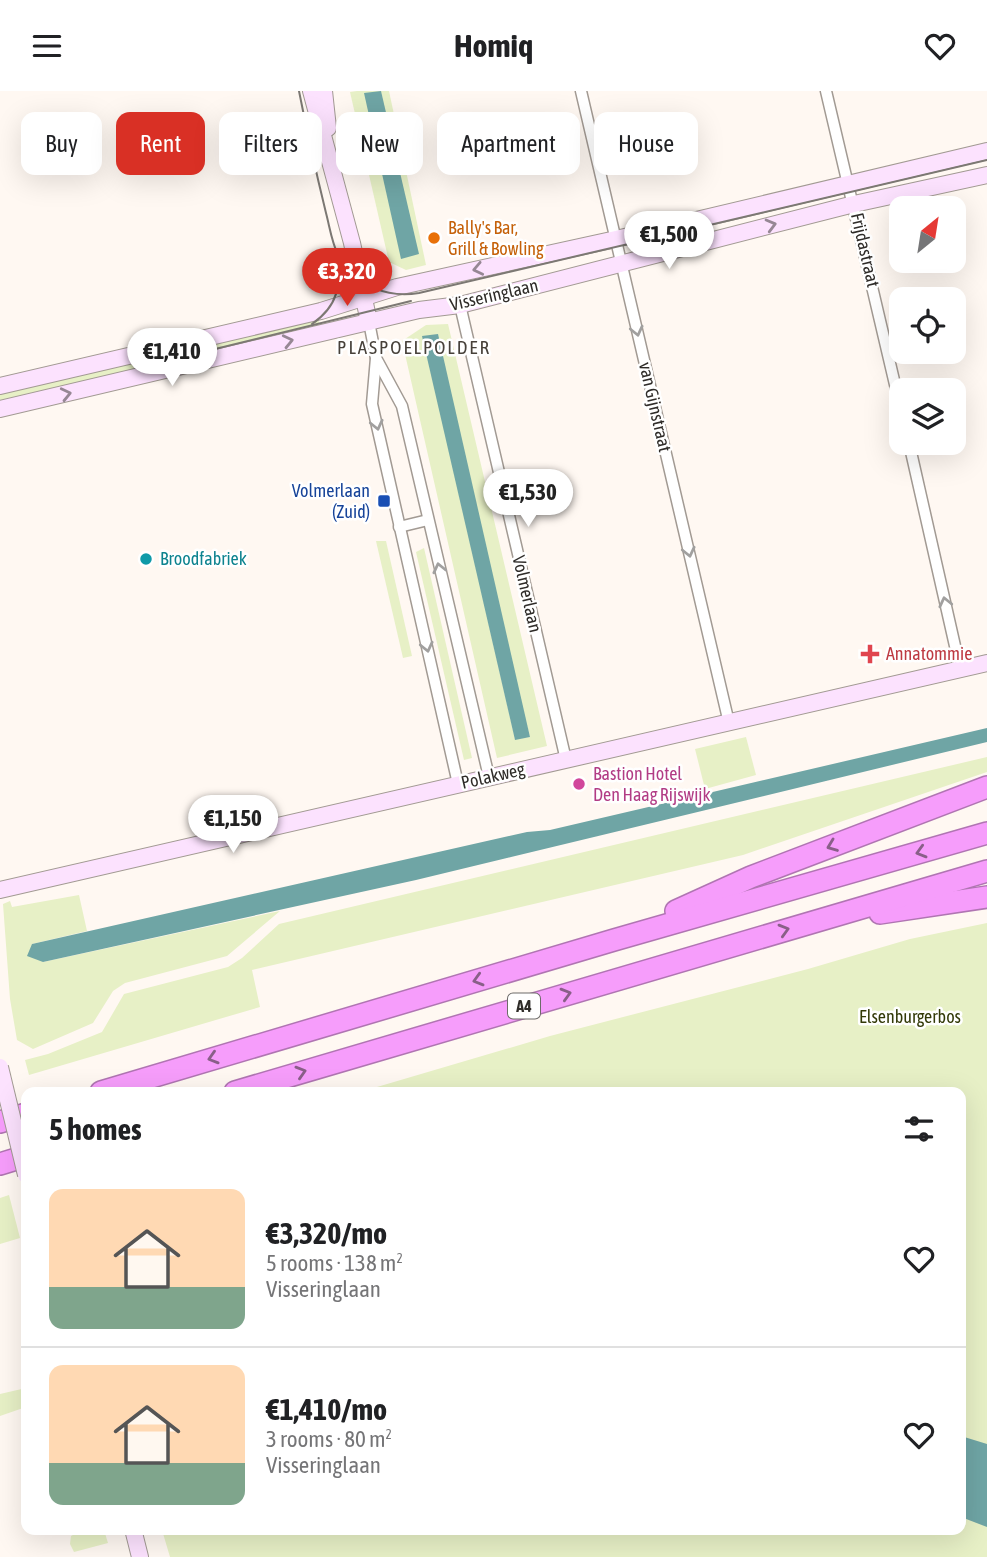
<!DOCTYPE html>
<meta charset="utf-8">
<style>
body{margin:0;font-family:"Asap Condensed",sans-serif;background:#f6f6f6;color:#202124;height:100vh;display:flex;flex-direction:column;font-size:26px;white-space:nowrap}
*{box-sizing:border-box;margin:0}
p{font-size:23px;color:#757577}
.icon{flex:none;width:38px;height:38px;fill:none;stroke:currentColor;stroke-width:2;stroke-linecap:round;stroke-linejoin:round}
.map{position:relative;flex:1;overflow:hidden}
.details{position:absolute;left:21px;top:996px;width:945px;height:448px;display:flex;flex-direction:column;background:#fff;border-radius:14px;box-shadow:0 7px 28px #0002}
.details>*{flex:none}
.top-card{position:absolute;left:21px;top:21px;width:945px;height:63px;display:flex;gap:14px}
.needle{width:46px;rotate:30deg}
.tools{position:absolute;left:889px;top:105px;display:grid;gap:14px}
.tools a{display:grid;place-items:center;width:77px;height:77px;border-radius:14px;background:#fff;box-shadow:0 7px 28px #0002;font-size:35px}
.price{position:absolute;translate:-50% -60px;padding:0 16px;border-radius:24px;background:#fff;color:#222;font-size:23px;line-height:46px;filter:drop-shadow(0 2px 4px #0008)}
.price::after{content:'';position:absolute;left:50%;top:42px;width:21px;height:16px;margin-left:-10px;background:inherit;clip-path:polygon(0 0,100% 0,50% 100%)}
.price.active{background:#d93025;color:#fff}
ul{padding:0;list-style:none}
li{display:flex;align-items:center;gap:21px;height:175px;padding:0 28px}
li+li{border-top:2px solid #e0e0e0}
li span{display:grid;place-items:center;flex:none;width:196px;height:140px;border-radius:14px;color:#555}
li>.icon{margin-inline-start:auto}
span .icon{width:84px;height:84px;fill:#fffc;stroke-width:1}
li b{font-size:30px}
h2{display:flex;justify-content:space-between;align-items:center;height:84px;padding:0 28px;font-size:30px}
.tag{padding:0 24px;border-radius:14px;background:#fff;box-shadow:0 7px 28px #0002;font-size:24px;line-height:63px}
.tag.active{background:#d93025;color:#fff}
header{display:flex;justify-content:space-between;align-items:center;height:91px;padding:0 28px;background:#fff;font-size:32px;font-weight:700}
.map>svg:first-child{display:block}
.green{fill:#e7f0c6;fill-rule:evenodd}
.water{fill:#6fa5a5}
.lines{fill:none;stroke-linecap:round;stroke-linejoin:round}
.street-casing{stroke:#a29a93;stroke-width:13}
.secondary-casing{stroke:#a29a93;stroke-width:18}
.highway-casing{stroke:#b075b2;stroke-width:24}
.street{stroke:#fff;stroke-width:10}
.secondary{stroke:#fce2fe;stroke-width:16}
.highway{stroke:#f69dfb;stroke-width:21}
.tram{stroke:#7c7873;stroke-width:2}
.secondary-bridge-casing{stroke:#a29a93;stroke-width:18;stroke-linecap:butt}
.secondary-bridge{stroke:#fce2fe;stroke-width:16}
.oneway{stroke:#968794}
.oneway2{stroke:#a1a09f}
.oneway3{stroke:#895f88}
.food-dot{fill:#e8710a;stroke:#fff;stroke-width:2.5}
.transit-dot{fill:#1a4fb4;stroke:#fff;stroke-width:2.5}
.culture-dot{fill:#0f9aa8;stroke:#fff;stroke-width:2.5}
.health-dot{fill:#e0444e;stroke:#fff;stroke-width:2.5}
.hotel-dot{fill:#d1479c;stroke:#fff;stroke-width:2.5}
.labels{text-anchor:middle;stroke-width:5;stroke-linejoin:round;paint-order:stroke}
.shield{fill:#fff;stroke:#6d6b69;stroke-width:2}
.shield-label{font-size:16px;font-weight:bold;fill:#2f2c29}
.food-label{font-size:18px;fill:#c56008;stroke:#fff;text-anchor:start}
.street-label{font-size:18px;fill:#2f2c29;stroke:#fff}
.transit-label{font-size:18px;fill:#164399;stroke:#fff;text-anchor:end}
.culture-label{font-size:18px;fill:#0d838f;stroke:#fff;text-anchor:start}
.health-label{font-size:18px;fill:#be3a42;stroke:#fff;text-anchor:start}
.hotel-label{font-size:18px;fill:#b23c85;stroke:#fff;text-anchor:start}
.park-label{font-size:18px;fill:#323907;stroke:#fff}
.neighbourhood-label{font-size:19px;letter-spacing:2px;fill:#47413a;stroke:#fff}
</style>
<header><svg class="icon" aria-label="menu" viewBox="0 0 24 24"><path d="M4 6h16M4 12h16M4 18h16"/></svg>Homiq<svg class="icon" aria-label="heart" viewBox="0 0 24 24"><path d="M12 20l-8-8c-3-5 5-10 8-4 3-6 11-1 8 4z"/></svg></header>
<div class="map">
<svg width="987" height="1466" viewBox="0 0 987 1466">
<rect width="100%" height="100%" fill="#fff8f2"/>
<g class="green">
<polygon points="357,0 389,0 426,174 406,179 389,171 350,1"/>
<polygon points="317,223 320,235 0,309 0,296"/>
<path d="M448 233 547 655 497 667 402 250 426 234ZM423 245 530 646 515 648Z"/>
<polygon points="376,450 386,450 412,565 403,567"/>
<polygon points="424,457 472,667 464,669 416,461"/>
<polygon points="746,646 756,684 705,698 695,658"/>
<polygon points="987,666 987,681 743,764 252,879 260,916 29,984 25,969 48,963 102,941 124,903 228,876 242,867 279,833"/>
<polygon points="79,804 87,840 32,853 43,871 280,820 227,865 125,892 113,900 93,932 33,958 17,949 10,908 3,813 10,810 12,816"/>
<polygon points="987,832 987,1466 170,1466 162,1439 961,1438 961,1001 360,1001 550,945 808,878 910,848"/>
<polygon points="9,1104 20,1147 0,1153 0,1107"/>
<polygon points="26,1297 26,1316 0,1325 0,1303"/>
<polygon points="83,1439 104,1439 108,1452 74,1461 70,1453 71,1445"/>
</g>
<g class="water">
<polygon points="381,0 419,163 401,168 364,2"/>
<polygon points="438,243 530,646 515,649 422,245"/>
<polygon points="987,637 987,651 416,789 43,871 27,865 32,853 527,741 550,739"/>
<polygon points="961,1345 987,1353 987,1436 961,1426"/>
</g>
<g class="lines">
<g class="street-casing">
<g id="street">
<polyline points="581,0 729,632"/>
<polyline points="826,0 901,319"/>
<polyline points="460,214 566,669"/>
<polyline points="369,231 376,267 402,315 489,686"/>
<polyline points="376,267 372,313 458,693"/>
<polyline points="909,352 960,577"/>
<polyline points="399,436 428,429"/>
</g>
</g>
<g class="secondary-casing">
<g id="secondary">
<polyline points="311,0 352,152 369,231"/>
<polyline points="324,0 328,37"/>
<polyline points="0,295 321,220 397,196 616,148 987,60"/>
<polyline points="0,318 419,219 460,214 854,113 987,84"/>
<polyline points="0,799 987,572"/>
<polyline points="133,1438 140,1466"/>
</g>
</g>
<g class="highway-casing">
<g id="highway">
<polyline points="676,820 751,786 987,696"/>
<polyline points="880,822 987,806"/>
<polyline points="101,1001 614,849 987,742"/>
<polyline points="235,1001 987,780"/>
<polyline points="0,1031 26,1023"/>
<polyline points="0,1073 26,1065"/>
</g>
</g>
<use href="#street" class="street"/>
<use href="#secondary" class="secondary"/>
<use href="#highway" class="highway"/>
<g class="tram">
<path d="M299 0C307 41 316 81 326 122 330 137 332 154 340 168 358 196 388 207 419 202L987 69"/>
<path d="M312 233C338 215 342 194 336 163"/>
<polyline points="207,260 411,210"/>
</g>
<g class="secondary-bridge-casing">
<polyline id="secondary-bridge" points="0,976 26,1084"/>
</g>
<use href="#secondary-bridge" class="secondary-bridge"/>
</g>
<defs><path id="oneway-chevron" d="M-2-3.5L2.5 0L-2 3.5" fill="none" stroke-width="1.6" stroke-linecap="round" stroke-linejoin="round" transform="scale(1.75)"/></defs>
<g class="oneway">
<use href="#oneway-chevron" transform="translate(771 134) rotate(-15)"/>
<use href="#oneway-chevron" transform="translate(478 178) rotate(168)"/>
<use href="#oneway-chevron" transform="translate(288 250) rotate(-13)"/>
<use href="#oneway-chevron" transform="translate(66 303) rotate(-13)"/>
</g>
<g class="oneway2">
<use href="#oneway-chevron" transform="translate(637 240) rotate(77)"/>
<use href="#oneway-chevron" transform="translate(377 334) rotate(77)"/>
<use href="#oneway-chevron" transform="translate(689 461) rotate(77)"/>
<use href="#oneway-chevron" transform="translate(439 477) rotate(-103)"/>
<use href="#oneway-chevron" transform="translate(945 511) rotate(-103)"/>
<use href="#oneway-chevron" transform="translate(427 556) rotate(77)"/>
</g>
<g class="oneway3">
<use href="#oneway-chevron" transform="translate(832 755) rotate(159)"/>
<use href="#oneway-chevron" transform="translate(921 761) rotate(164)"/>
<use href="#oneway-chevron" transform="translate(784 839) rotate(-16)"/>
<use href="#oneway-chevron" transform="translate(478 889) rotate(164)"/>
<use href="#oneway-chevron" transform="translate(566 903) rotate(-16)"/>
<use href="#oneway-chevron" transform="translate(213 967) rotate(163)"/>
<use href="#oneway-chevron" transform="translate(301 981) rotate(-17)"/>
</g>
<circle class="food-dot" cx="434" cy="147" r="7"/>
<rect class="transit-dot" x="377" y="403" width="14" height="14" rx="3.5"/>
<circle class="culture-dot" cx="146" cy="468" r="7"/>
<path class="health-dot" d="M866.5 552.5h7v7h7v7h-7v7h-7v-7h-7v-7h7z"/>
<circle class="hotel-dot" cx="579" cy="693" r="7"/>
<g class="labels">
<rect class="shield" x="508" y="902.5" width="32" height="25" rx="5"/>
<g class="shield-label">
<text x="524" y="921">A4</text>
</g>
<g class="food-label">
<text x="448" y="143">Bally's Bar,<tspan x="448" dy="21">Grill &amp; Bowling</tspan></text>
</g>
<g class="street-label">
<text transform="translate(865 159) rotate(77)" y="6">Frijdastraat</text>
<text transform="translate(494 204) rotate(-13)" y="6">Visseringlaan</text>
<text transform="translate(655 316) rotate(77)" y="6">van Gijnstraat</text>
<text transform="translate(527 503) rotate(77)" y="6">Volmerlaan</text>
<text transform="translate(493 685) rotate(-13)" y="6">Polakweg</text>
</g>
<g class="transit-label">
<text x="370" y="406">Volmerlaan<tspan x="370" dy="21">(Zuid)</tspan></text>
</g>
<g class="culture-label">
<text x="160" y="474">Broodfabriek</text>
</g>
<g class="health-label">
<text x="886" y="569">Annatommie</text>
</g>
<g class="hotel-label">
<text x="593" y="689">Bastion Hotel<tspan x="593" dy="21">Den Haag Rijswijk</tspan></text>
</g>
<g class="park-label">
<text x="910" y="932">Elsenburgerbos</text>
</g>
<g class="neighbourhood-label">
<text x="414" y="263">PLASPOELPOLDER</text>
</g>
</g>
</svg>
<div class="tools">
<a><svg class="needle" viewBox="-14 -14 28 28"><path d="M0-13l5 13h-10z" fill="#e53935"/><path d="M0 13l5-13h-10z" fill="#757577"/></svg></a>
<a><svg class="icon" aria-label="locate" viewBox="0 0 24 24"><circle cx="12" cy="12" r="6"/><path d="M12 2v4M12 18v4M2 12h4M18 12h4"/></svg></a>
<a><svg class="icon" aria-label="layers" viewBox="0 0 24 24"><path d="M12 4l9 5-9 5-9-5zM3 14l9 5 9-5"/></svg></a>
</div>
<b class="price" style="left:669px;top:180px">€1,500</b>
<b class="price active" style="left:347px;top:217px">€3,320</b>
<b class="price" style="left:172px;top:297px">€1,410</b>
<b class="price" style="left:528px;top:438px">€1,530</b>
<b class="price" style="left:233px;top:764px">€1,150</b>
<div class="top-card">
<a class="tag">Buy</a>
<a class="tag active">Rent</a>
<a class="tag">Filters</a>
<a class="tag">New</a>
<a class="tag">Apartment</a>
<a class="tag">House</a>
</div>
<section class="details">
<h2>5 homes<svg class="icon" aria-label="filters" viewBox="0 0 24 24"><path d="M4 7h16M4 17h16"/><circle cx="9" cy="7" r="2"/><circle cx="15" cy="17" r="2"/></svg></h2>
<ul>
<li><span style="background:linear-gradient(#ffd9b3 70%,#7fa58c 0)"><svg class="icon" aria-label="home" viewBox="0 0 24 24"><path d="M3 11l9-7 9 7M6 9v11h12V9"/></svg></span><div><b>€3,320/mo</b><p>5 rooms · 138 m²</p><p>Visseringlaan</p></div><svg class="icon" aria-label="heart" viewBox="0 0 24 24"><path d="M12 20l-8-8c-3-5 5-10 8-4 3-6 11-1 8 4z"/></svg></li>
<li><span style="background:linear-gradient(#ffd9b3 70%,#7fa58c 0)"><svg class="icon" aria-label="home" viewBox="0 0 24 24"><path d="M3 11l9-7 9 7M6 9v11h12V9"/></svg></span><div><b>€1,410/mo</b><p>3 rooms · 80 m²</p><p>Visseringlaan</p></div><svg class="icon" aria-label="heart" viewBox="0 0 24 24"><path d="M12 20l-8-8c-3-5 5-10 8-4 3-6 11-1 8 4z"/></svg></li>
</ul>
</section>
</div>
